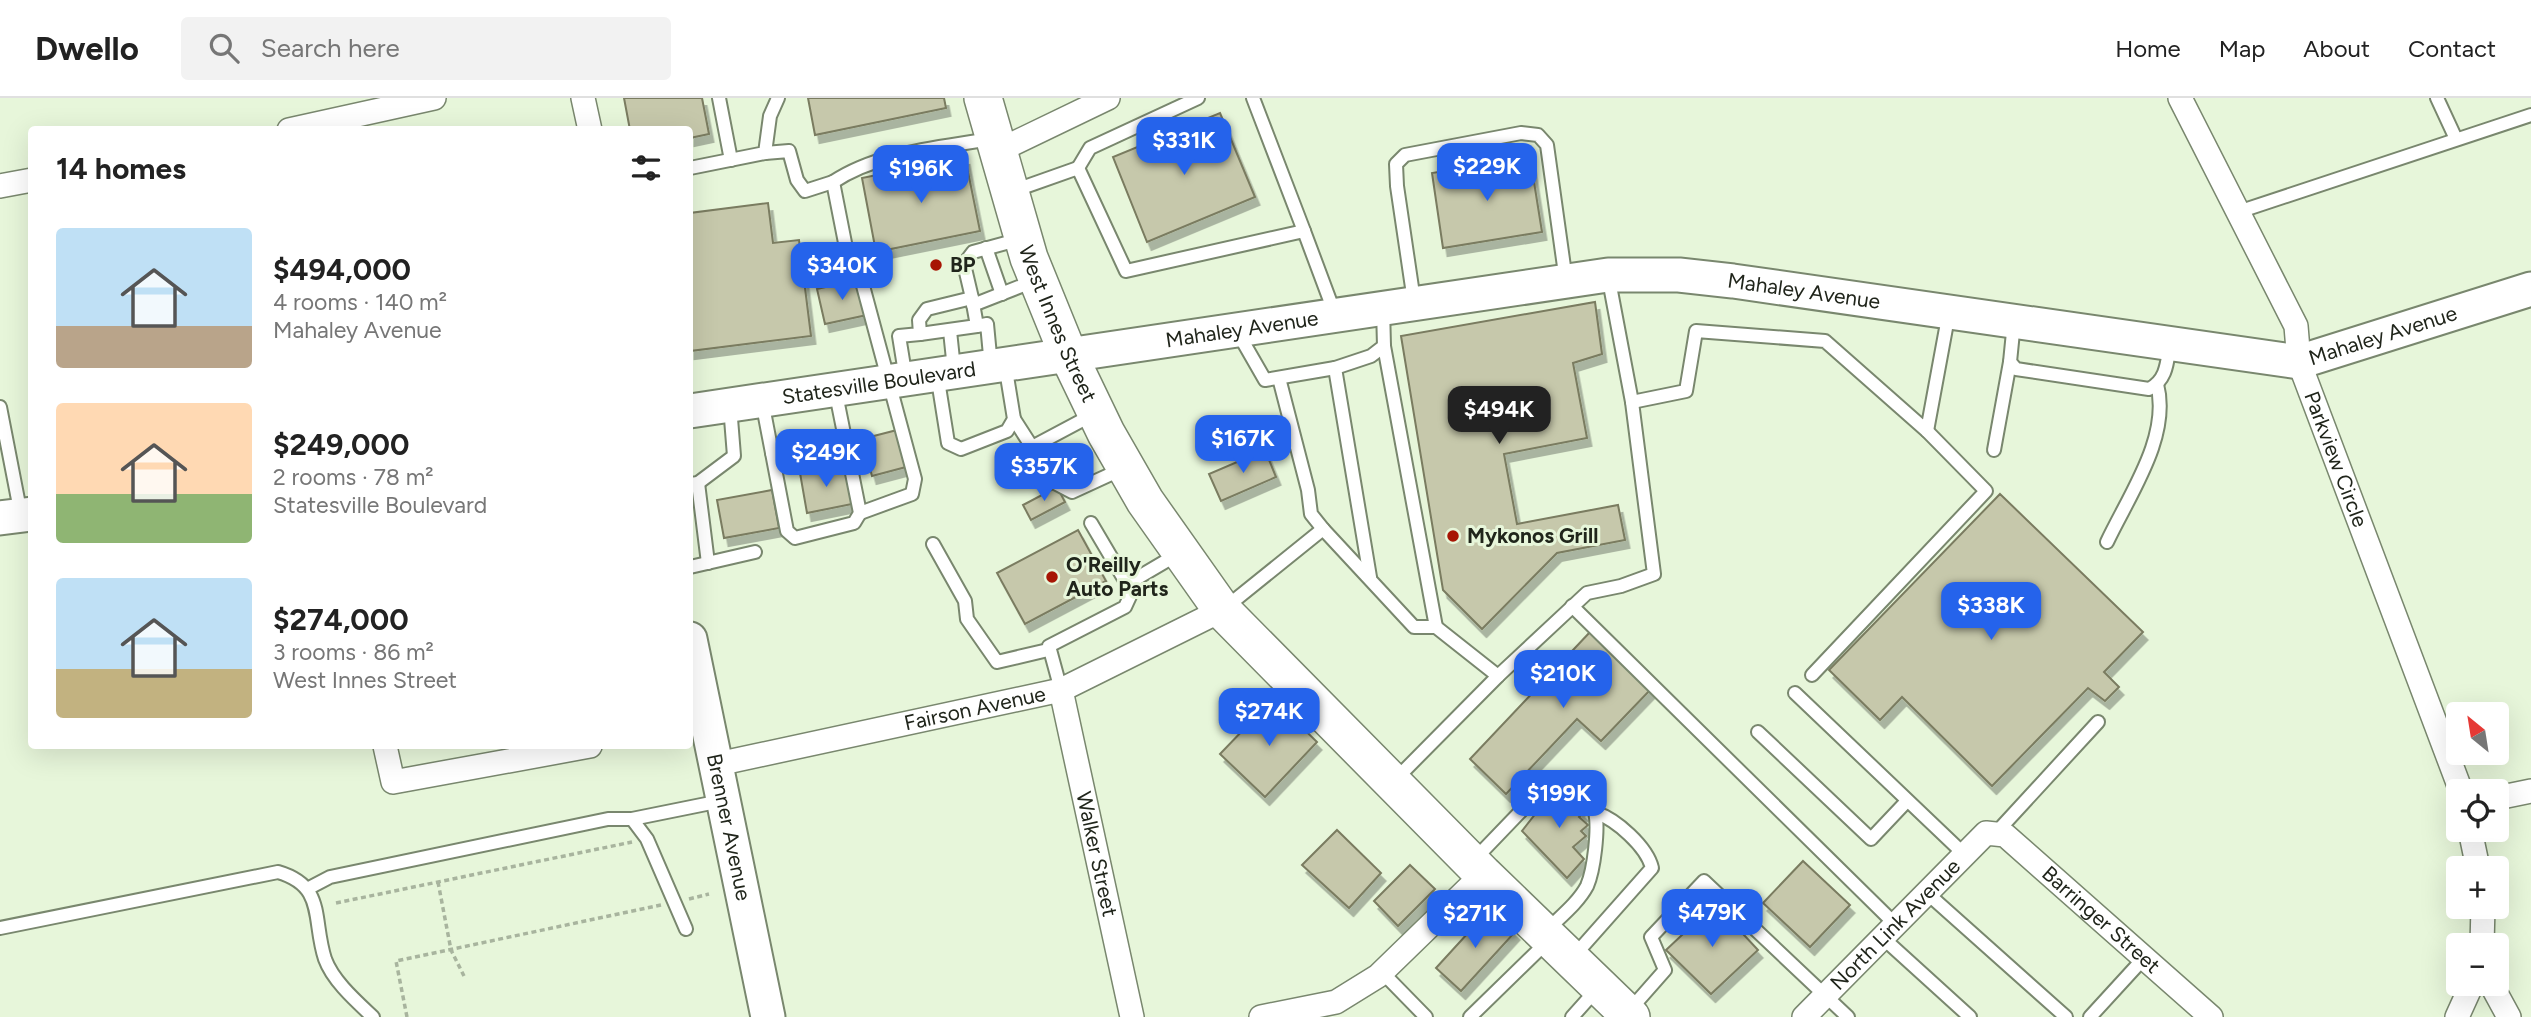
<!DOCTYPE html>
<meta charset="utf-8">
<style>
body{margin:0;font-family:Figtree,sans-serif;background:#f2f2f2;color:#222;height:100vh;display:flex;flex-direction:column;font-size:26px;white-space:nowrap}
*{box-sizing:border-box;margin:0}
p{font-size:23px;color:#767676}
.icon{flex:none;width:38px;height:38px;fill:none;stroke:currentColor;stroke-width:2;stroke-linecap:round;stroke-linejoin:round}
.map{position:relative;flex:1;overflow:hidden}
.panel{position:absolute;left:28px;top:28px;width:665px;height:623px;display:flex;flex-direction:column;background:#fff;border-radius:7px;box-shadow:0 7px 28px #0002}
.panel>*{flex:none}
.needle{width:46px;rotate:330deg}
.controls{position:absolute;left:2446px;top:604px;display:grid;gap:14px}
.controls a{display:grid;place-items:center;width:63px;height:63px;border-radius:7px;background:#fff;box-shadow:0 7px 28px #0002;font-size:35px}
.price{position:absolute;translate:-50% -60px;padding:0 16px;border-radius:14px;background:#2563eb;color:#fff;font-size:23px;line-height:46px;filter:drop-shadow(0 2px 4px #0008)}
.price::after{content:'';position:absolute;left:50%;top:42px;width:21px;height:16px;margin-left:-10px;background:inherit;clip-path:polygon(0 0,100% 0,50% 100%)}
.price.selected{background:#222;color:#fff}
ul{padding:0;list-style:none}
li{display:flex;align-items:center;gap:21px;height:175px;padding:0 28px}
li span{display:grid;place-items:center;flex:none;width:196px;height:140px;border-radius:7px;color:#555}
li>.icon{margin-inline-start:auto}
span .icon{width:84px;height:84px;fill:#fffc;stroke-width:1}
li b{font-size:30px}
h2{display:flex;justify-content:space-between;align-items:center;height:84px;padding:0 28px;font-size:30px}
header{display:flex;align-items:center;gap:42px;box-sizing:border-box;height:98px;padding:0 35px;background:#fff;border-bottom:2px solid #e0e0e0}
header strong{font-size:33px}
nav{display:flex;gap:38px;margin-inline-start:auto;font-size:24px}
.search{width:490px;height:63px;background:#f2f2f2;display:flex;align-items:center;gap:18px;box-sizing:border-box;padding:0 24px;border-radius:7px;color:#767676;font-size:26px}
.map>svg:first-child{display:block}
.building{fill:#c6c8ab;stroke:#7a7b60;stroke-width:2;filter:url(#shadow)}
.lines{fill:none;stroke-linecap:round;stroke-linejoin:round}
.lane-casing{stroke:#79876e;stroke-width:16}
.street-casing{stroke:#79876e;stroke-width:26}
.secondary-casing{stroke:#79876e;stroke-width:37}
.primary-casing{stroke:#79876e;stroke-width:40}
.path{stroke:#a8b49e;stroke-width:3.5;stroke-dasharray:5 3.5;stroke-linecap:butt}
.lane{stroke:#fff;stroke-width:12}
.street{stroke:#fff;stroke-width:23}
.secondary{stroke:#fff;stroke-width:33}
.primary{stroke:#fff;stroke-width:37}
.poi-dot{fill:#a71504;stroke:#e7f6da;stroke-width:2.5}
.labels{text-anchor:middle;stroke-width:6;stroke-linejoin:round;paint-order:stroke}
.poi-label{font-size:21px;font-weight:bold;fill:#20251b;stroke:#e7f6da;text-anchor:start}
.street-label{font-size:21px;fill:#20251b;stroke:#e7f6da}
</style>
<header>
<strong>Dwello</strong>
<div class="search"><svg class="icon" aria-label="search" viewBox="0 0 24 24"><circle cx="10" cy="10" r="6"/><path d="M15 15l6 6"/></svg>Search here</div>
<nav><a>Home</a><a>Map</a><a>About</a><a>Contact</a></nav>
</header>
<div class="map">
<svg width="2531" height="919" viewBox="0 0 2531 919">
<defs>
<filter id="shadow"><feDropShadow dx="4.5" dy="8" stdDeviation="0" flood-color="#0004"/></filter>
</defs>
<rect width="100%" height="100%" fill="#e7f6da"/>
<g class="building">
<polygon points="624,0 702,0 709,36 690,40 690,32 630,32"/>
<polygon points="808,0 944,0 946,10 815,37"/>
<polygon points="1220,15 1255,99 1147,144 1113,59"/>
<polygon points="965,59 980,133 876,154 862,80"/>
<polygon points="1530,59 1542,134 1443,150 1432,75"/>
<polygon points="768,105 773,145 799,142 811,238 690,253 690,115"/>
<polygon points="860,181 867,217 825,226 817,191"/>
<polygon points="1595,204 1602,256 1573,265 1587,340 1504,356 1517,426 1618,407 1625,442 1557,455 1482,531 1443,492 1401,238"/>
<polygon points="897,332 906,369 872,378 862,341"/>
<polygon points="1265,352 1276,379 1221,403 1209,376"/>
<polygon points="845,367 852,406 807,415 800,375"/>
<polygon points="1057,389 1065,404 1031,422 1023,407"/>
<polygon points="772,392 779,430 724,440 717,402"/>
<polygon points="2000,396 2143,534 2104,574 2119,589 2105,603 2088,590 1992,688 1902,599 1880,622 1829,572"/>
<polygon points="1078,432 1106,483 1025,526 997,475"/>
<polygon points="1591,533 1652,590 1601,643 1577,621 1506,696 1470,661"/>
<polygon points="1273,601 1317,644 1265,699 1220,656"/>
<polygon points="1568,689 1585,705 1579,711 1583,715 1579,719 1588,727 1581,733 1586,738 1573,749 1584,761 1567,780 1522,733 1536,715 1532,711 1541,702 1545,706 1559,692 1562,695"/>
<polygon points="1337,732 1381,775 1349,810 1302,767"/>
<polygon points="1803,763 1850,807 1810,849 1763,805"/>
<polygon points="1410,767 1435,791 1398,828 1374,803"/>
<polygon points="1715,806 1758,852 1711,896 1666,852"/>
<polygon points="1490,811 1515,834 1461,893 1436,870"/>
</g>
<g class="lines">
<g class="lane-casing">
<g id="lane">
<polyline points="719,0 731,62"/>
<polyline points="1253,0 1304,133"/>
<polyline points="2437,0 2456,41"/>
<polyline points="765,55 789,53 797,82 805,93 833,84"/>
<polyline points="690,70 765,55 770,18 778,0"/>
<polyline points="1078,70 1090,50 1198,0"/>
<polyline points="1013,93 1078,70 1126,173 1304,133 1335,216"/>
<polyline points="2238,114 2531,17"/>
<polyline points="986,150 1002,196"/>
<polyline points="1414,203 1397,88 1396,66 1405,57 1521,35 1538,37 1547,47 1566,183"/>
<polyline points="973,207 1034,183"/>
<path d="M2014 224 2010 264 2016 271 2149 291C2167 282 2167 264 2170 246"/>
<polyline points="977,228 987,226 991,268"/>
<polyline points="950,233 954,271"/>
<polyline points="1238,235 1265,282 1335,270"/>
<polyline points="920,236 977,228 972,200"/>
<polyline points="1384,248 1436,529"/>
<polyline points="937,276 948,345 961,351 1007,333 1014,321 1005,266"/>
<polyline points="1279,280 1308,392 1311,416 1323,431"/>
<polyline points="906,281 899,238 920,236 919,222 927,211 972,200 964,166 973,154 1021,141"/>
<polyline points="762,303 787,433 795,440 854,425 860,415 835,291"/>
<polyline points="1632,304 1686,293 1696,233 1825,243 1927,333 1949,214"/>
<polyline points="0,309 21,417"/>
<polyline points="1094,316 1032,349 1051,383 1072,394 1122,371"/>
<polyline points="1014,321 1032,349"/>
<polyline points="1994,352 2010,264"/>
<polyline points="772,355 845,343"/>
<polyline points="698,385 708,465"/>
<polyline points="690,386 698,385 734,358 730,308"/>
<path d="M860 415 912 396 915 381 862 184 848 160 833 84C878 54 939 50 990 41"/>
<polyline points="1091,425 1127,486"/>
<path d="M2107 444C2129 397 2171 339 2157 286"/>
<polyline points="933,446 965,503 967,521 997,564 1048,552"/>
<polyline points="690,469 755,454"/>
<polyline points="1370,479 1335,270 1371,258 1384,248 1383,210"/>
<polyline points="1572,508 1896,827"/>
<polyline points="1225,510 1323,431 1414,529 1436,529 1498,578 1395,682"/>
<polyline points="1812,577 1986,393 1927,333"/>
<polyline points="1498,578 1587,495 1621,488 1654,476 1632,304 1608,177"/>
<polyline points="1061,592 1049,548 1125,509 1131,496 1127,486 1178,456"/>
<polyline points="1795,595 1965,757"/>
<polyline points="1758,634 1871,741 1906,704"/>
<polyline points="632,721 647,741 686,831"/>
<polyline points="1995,736 2098,624"/>
<path d="M1473 763 1545 688C1564 677 1590 692 1595 714 1599 730 1594 772 1587 788 1578 805 1560 819 1547 832"/>
<polyline points="309,790 330,779 608,721 632,721 721,703"/>
<polyline points="1927,795 2066,919"/>
<path d="M0 830 278 774C326 788 312 821 325 861 333 883 356 903 373 919"/>
<polyline points="1883,840 1970,919"/>
<path d="M1574 858 1652 770C1647 749 1616 721 1596 715"/>
<polyline points="1382,874 1426,919"/>
<polyline points="1628,914 1665,872 1651,839 1704,783 1848,919"/>
<polyline points="1470,919 1547,844"/>
<polyline points="1572,919 1597,891"/>
<polyline points="2090,919 2144,860"/>
</g>
</g>
<g class="street-casing">
<g id="street">
<polyline points="583,0 590,32"/>
<path id="s1" d="M2180 0 2296 228 2299 264 2461 693"/>
<polyline points="289,32 434,0"/>
<polyline points="998,53 1108,0"/>
<polyline points="0,88 32,82"/>
<path id="s2" d="M1061 592 1132 919"/>
<polyline points="385,648 393,684 590,648"/>
<path id="s3" d="M713 667 1061 592 1222 512"/>
<polyline points="2497,700 2531,693"/>
<polyline points="2470,732 2478,770"/>
<polyline points="2482,847 2483,808"/>
<polyline points="2491,886 2509,919"/>
<polyline points="1261,919 1336,904 1378,878 1483,776"/>
<path id="s4" d="M1804 919 1986 735 2005 737 2211 919"/>
<polyline points="2457,919 2472,886"/>
</g>
</g>
<g class="secondary-casing">
<g id="secondary">
<path id="s5" d="M690 313 1608 177H1679L1733 183 2299 264 2531 191"/>
<polyline points="0,420 32,416"/>
<path id="s6" d="M690 541 768 919"/>
</g>
</g>
<g class="primary-casing">
<g id="primary">
<path id="s7" d="M983 0 1029 160 1068 256 1106 335 1145 403 1222 512 1483 776 1631 919"/>
</g>
</g>
<g class="path">
<polyline points="438,784 451,852 464,878"/>
<polyline points="689,801 709,796"/>
<polyline points="336,805 632,744"/>
<polyline points="407,919 396,863 661,807"/>
</g>
<use href="#lane" class="lane"/>
<use href="#street" class="street"/>
<use href="#secondary" class="secondary"/>
<use href="#primary" class="primary"/>
</g>
<g class="poi-dot">
<circle cx="936" cy="167" r="7"/>
<circle cx="1453" cy="438" r="7"/>
<circle cx="1052" cy="479" r="7"/>
</g>
<g class="labels">
<g class="poi-label">
<text x="950" y="174">BP</text>
<text x="1467" y="445">Mykonos Grill</text>
<text x="1066" y="474">O'Reilly<tspan x="1066" dy="24">Auto Parts</tspan></text>
</g>
<g class="street-label">
<text dy="7" stroke="none"><textPath href="#s5" startOffset="1125">Mahaley Avenue</textPath></text>
<text dy="7" stroke="none"><textPath href="#s7" startOffset="238">West Innes Street</textPath></text>
<text dy="7" stroke="none"><textPath href="#s5" startOffset="558">Mahaley Avenue</textPath></text>
<text dy="7" stroke="none"><textPath href="#s5" startOffset="1713">Mahaley Avenue</textPath></text>
<text dy="7" stroke="none"><textPath href="#s5" startOffset="191">Statesville Boulevard</textPath></text>
<text dy="7" stroke="none"><textPath href="#s1" startOffset="396">Parkview Circle</textPath></text>
<text dy="7" stroke="none"><textPath href="#s3" startOffset="268">Fairson Avenue</textPath></text>
<text dy="7" stroke="none"><textPath href="#s6" startOffset="192">Brenner Avenue</textPath></text>
<text dy="7" stroke="none"><textPath href="#s2" startOffset="168">Walker Street</textPath></text>
<text dy="7" stroke="none"><textPath href="#s4" startOffset="406">Barringer Street</textPath></text>
<text dy="7" stroke="none"><textPath href="#s4" startOffset="130">North Link Avenue</textPath></text>
</g>
</g>
</svg>
<div class="controls">
<a><svg class="needle" viewBox="-14 -14 28 28"><path d="M0-13l5 13h-10z" fill="#e53935"/><path d="M0 13l5-13h-10z" fill="#767676"/></svg></a>
<a><svg class="icon" aria-label="locate" viewBox="0 0 24 24"><circle cx="12" cy="12" r="6"/><path d="M12 2v4M12 18v4M2 12h4M18 12h4"/></svg></a>
<a>+</a>
<a>−</a>
</div>
<b class="price" style="left:1184px;top:79px">$331K</b>
<b class="price" style="left:1487px;top:105px">$229K</b>
<b class="price" style="left:921px;top:107px">$196K</b>
<b class="price" style="left:842px;top:204px">$340K</b>
<b class="price selected" style="left:1499px;top:348px">$494K</b>
<b class="price" style="left:1243px;top:377px">$167K</b>
<b class="price" style="left:826px;top:391px">$249K</b>
<b class="price" style="left:1044px;top:405px">$357K</b>
<b class="price" style="left:1991px;top:544px">$338K</b>
<b class="price" style="left:1563px;top:612px">$210K</b>
<b class="price" style="left:1269px;top:650px">$274K</b>
<b class="price" style="left:1559px;top:732px">$199K</b>
<b class="price" style="left:1712px;top:851px">$479K</b>
<b class="price" style="left:1475px;top:852px">$271K</b>
<section class="panel">
<h2>14 homes<svg class="icon" aria-label="filters" viewBox="0 0 24 24"><path d="M4 7h16M4 17h16"/><circle cx="9" cy="7" r="2"/><circle cx="15" cy="17" r="2"/></svg></h2>
<ul>
<li><span style="background:linear-gradient(#bfe0f5 70%,#b9a48a 0)"><svg class="icon" aria-label="home" viewBox="0 0 24 24"><path d="M3 11l9-7 9 7M6 9v11h12V9"/></svg></span><div><b>$494,000</b><p>4 rooms · 140 m²</p><p>Mahaley Avenue</p></div></li>
<li><span style="background:linear-gradient(#ffd9b3 65%,#8fb573 0)"><svg class="icon" aria-label="home" viewBox="0 0 24 24"><path d="M3 11l9-7 9 7M6 9v11h12V9"/></svg></span><div><b>$249,000</b><p>2 rooms · 78 m²</p><p>Statesville Boulevard</p></div></li>
<li><span style="background:linear-gradient(#bfe0f5 65%,#c2b280 0)"><svg class="icon" aria-label="home" viewBox="0 0 24 24"><path d="M3 11l9-7 9 7M6 9v11h12V9"/></svg></span><div><b>$274,000</b><p>3 rooms · 86 m²</p><p>West Innes Street</p></div></li>
</ul>
</section>
</div>
